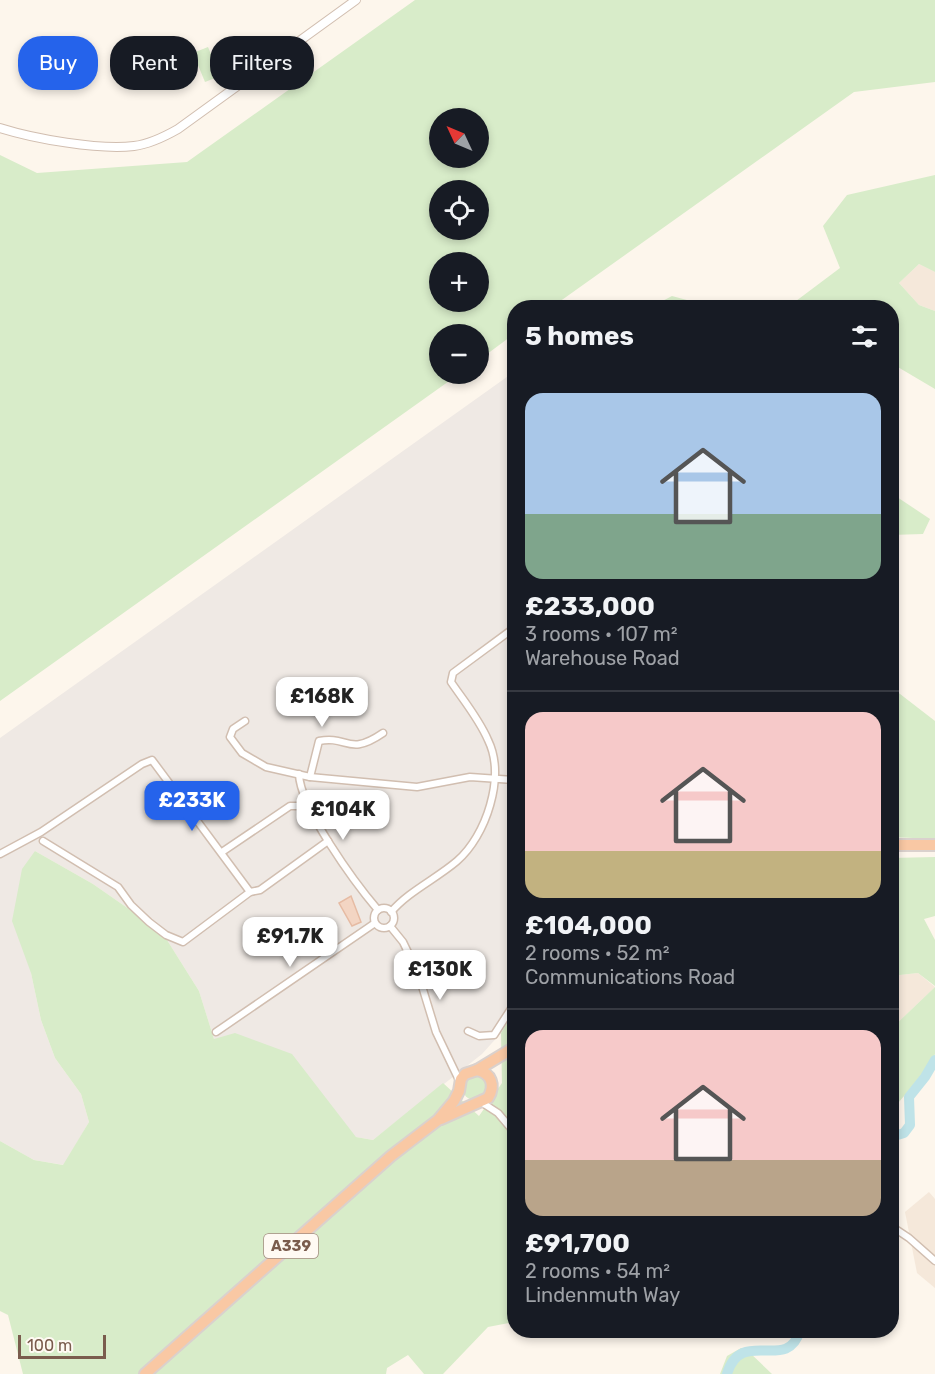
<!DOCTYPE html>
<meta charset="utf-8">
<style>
body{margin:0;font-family:Rubik,sans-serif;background:#242831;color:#f1f3f6;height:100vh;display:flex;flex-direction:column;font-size:22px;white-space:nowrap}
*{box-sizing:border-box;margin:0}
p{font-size:20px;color:#9ea1a6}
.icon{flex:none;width:33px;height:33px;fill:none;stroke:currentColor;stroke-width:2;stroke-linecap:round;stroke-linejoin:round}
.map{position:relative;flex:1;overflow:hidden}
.drawer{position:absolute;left:507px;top:300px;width:392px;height:1038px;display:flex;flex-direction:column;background:#171b24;border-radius:24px;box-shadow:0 3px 9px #0003}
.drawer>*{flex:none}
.hud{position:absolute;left:18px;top:36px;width:399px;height:54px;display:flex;gap:12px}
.needle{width:39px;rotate:314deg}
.fabs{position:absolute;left:429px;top:108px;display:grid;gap:12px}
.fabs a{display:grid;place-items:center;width:60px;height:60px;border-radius:50%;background:#171b24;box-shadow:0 3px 9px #0003;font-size:30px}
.scale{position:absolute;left:18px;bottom:15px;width:88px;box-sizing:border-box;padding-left:6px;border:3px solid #7a5c4d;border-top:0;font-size:16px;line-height:21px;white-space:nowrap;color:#7a5c4d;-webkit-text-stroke:4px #fffaf3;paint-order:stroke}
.price{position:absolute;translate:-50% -51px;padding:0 14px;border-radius:12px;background:#fff;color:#222;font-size:20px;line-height:39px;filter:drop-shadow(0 2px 3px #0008)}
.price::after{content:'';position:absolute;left:50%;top:36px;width:18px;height:14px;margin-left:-9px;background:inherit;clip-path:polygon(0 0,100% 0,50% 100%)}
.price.current{background:#2563eb;color:#fff}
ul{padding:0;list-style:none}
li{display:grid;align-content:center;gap:12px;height:318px;padding:0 18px}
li+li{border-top:2px solid #363941}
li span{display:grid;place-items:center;height:186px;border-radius:18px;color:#555}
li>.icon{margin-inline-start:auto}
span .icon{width:108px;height:108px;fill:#fffc;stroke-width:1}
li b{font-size:26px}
h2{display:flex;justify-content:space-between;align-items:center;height:72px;padding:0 18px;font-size:26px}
.pill{padding:0 21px;border-radius:24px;background:#171b24;box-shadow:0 3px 9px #0003;font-size:21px;line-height:54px}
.pill.current{background:#2563eb;color:#fff}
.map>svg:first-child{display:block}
.residential{fill:#f5e8da}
.industrial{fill:#efe9e4}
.green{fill:#d8ecc9;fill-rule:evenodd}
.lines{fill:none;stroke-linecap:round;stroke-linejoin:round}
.river{stroke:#bfe3e8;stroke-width:10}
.building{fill:#f3d5c3;stroke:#e6bba3;stroke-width:1.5}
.minor-casing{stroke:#d1beb0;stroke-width:9}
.tertiary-casing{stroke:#d1beb0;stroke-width:10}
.trunk-casing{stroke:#dad1cd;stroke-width:14}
.minor{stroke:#fff;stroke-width:6}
.tertiary{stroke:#fff;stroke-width:8}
.trunk{stroke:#f9c8a4;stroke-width:10}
.labels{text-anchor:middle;stroke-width:5;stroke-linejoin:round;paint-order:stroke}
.shield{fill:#fffaf3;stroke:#a28b7f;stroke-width:1.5}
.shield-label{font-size:15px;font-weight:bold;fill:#7a5c4d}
</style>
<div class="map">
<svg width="935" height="1374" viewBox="0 0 935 1374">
<rect width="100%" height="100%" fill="#fdf6ec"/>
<g class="residential">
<polygon points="919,264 935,272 935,311 919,305 899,283"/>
<polygon points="918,973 935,987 891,1029 891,976"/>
<polygon points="929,1192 935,1199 935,1288 917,1273 905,1212"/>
</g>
<polygon class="industrial" points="514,372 514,1011 501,1033 482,1054 373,1140 356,1137 214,1039 199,991 162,932 93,884 35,851 31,973 41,1020 55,1058 81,1094 89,1122 64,1165 34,1160 0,1141 0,738"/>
<g class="green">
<path d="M415 0H935V82L854 92 552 307 514 308V334L479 360 478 334H440V374H459L0 701V155L37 173 187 162ZM440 118H478V158H440ZM440 190H478V230H440ZM440 262H478V302H440Z"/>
<polygon points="208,47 220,76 205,82 193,53"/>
<polygon points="935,175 935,272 919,264 899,283 919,305 935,311 935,389 891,363 891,308 788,307 840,268 823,226 847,195"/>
<polygon points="672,296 709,306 712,307 651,307"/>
<polygon points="891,493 930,519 923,534 891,535"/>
<polygon points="891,687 935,721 935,839 891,837"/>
<polygon points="35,851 93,884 162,932 199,991 214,1039 235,1033 292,1054 356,1137 373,1140 443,1083 479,1116 502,1083 501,1033 514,1011 514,1322 488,1327 443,1374 424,1374 408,1355 387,1368 386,1374 23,1374 8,1315 0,1311 0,1141 34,1160 63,1165 89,1122 81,1094 55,1058 41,1020 31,973 12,921 22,869"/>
<polygon points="935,857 935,916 924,919 935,940 935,986 918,973 891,976 891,858"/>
<polygon points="935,987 935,1054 932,1064 891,1111 891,1029"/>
<circle cx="475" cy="1087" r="13"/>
<polygon points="741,1348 747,1350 772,1374 720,1374 727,1356"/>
</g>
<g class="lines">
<g class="river">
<polyline points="891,1137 904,1133 910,1125 909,1097 925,1077 935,1060"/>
<path d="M727 1374C741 1326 788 1374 800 1330"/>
</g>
</g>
<polygon class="building" points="351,896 361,922 352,926 339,903"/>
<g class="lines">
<g class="minor-casing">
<g id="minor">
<polyline points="245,721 233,729 230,737 242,753 266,767 310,777 417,787 470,777 514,780"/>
<path d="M299 774C300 808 355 883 378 910"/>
<path d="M310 777 319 741C348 735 348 757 383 733"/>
<polyline points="43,841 118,887 131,905 149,922 166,935 183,942 250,892 260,890 328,841"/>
<polyline points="222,852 290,806 309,806"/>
<polyline points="0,854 41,832 142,764 152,760 250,892"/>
<circle cx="384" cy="918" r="10"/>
<path d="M391 912C409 891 436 879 457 861 486 836 506 777 488 740 479 719 464 701 451 682L453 673 514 628"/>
<polyline points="390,926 403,942 418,973 436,1032 459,1080"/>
<polyline points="468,1031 479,1036 494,1035 514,1004"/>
<polyline points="216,1032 375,923"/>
<polyline points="481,1102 498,1113 514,1132"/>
<polyline points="891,1226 909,1238 935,1261"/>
</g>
</g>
<g class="tertiary-casing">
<path id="tertiary" d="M0 128C35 139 98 150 134 146 150 144 164 137 178 129L356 0"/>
</g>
<g class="trunk-casing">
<g id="trunk">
<polyline points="891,845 935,845"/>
<path d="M441 1119 488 1098C496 1085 491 1073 477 1070"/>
<polyline points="145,1374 391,1156 438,1120 454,1101 459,1091 461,1079 465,1074 477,1070 510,1050"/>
</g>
</g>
<use href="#minor" class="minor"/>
<use href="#tertiary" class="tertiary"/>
<use href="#trunk" class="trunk"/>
</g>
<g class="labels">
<rect class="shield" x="264" y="1234" width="54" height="24" rx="4.5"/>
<g class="shield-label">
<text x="291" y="1251">A339</text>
</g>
</g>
</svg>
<div class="fabs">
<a><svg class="needle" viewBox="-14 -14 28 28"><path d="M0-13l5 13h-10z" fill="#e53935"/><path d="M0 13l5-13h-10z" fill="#9ea1a6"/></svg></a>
<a><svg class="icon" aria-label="locate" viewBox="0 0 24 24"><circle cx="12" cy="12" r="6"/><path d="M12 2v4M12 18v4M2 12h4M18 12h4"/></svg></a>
<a>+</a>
<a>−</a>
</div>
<div class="scale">100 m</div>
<b class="price" style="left:322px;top:728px">£168K</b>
<b class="price current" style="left:192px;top:832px">£233K</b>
<b class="price" style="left:343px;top:841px">£104K</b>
<b class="price" style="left:290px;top:968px">£91.7K</b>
<b class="price" style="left:440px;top:1001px">£130K</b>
<div class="hud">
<a class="pill current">Buy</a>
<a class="pill">Rent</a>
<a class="pill">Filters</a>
</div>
<section class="drawer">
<h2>5 homes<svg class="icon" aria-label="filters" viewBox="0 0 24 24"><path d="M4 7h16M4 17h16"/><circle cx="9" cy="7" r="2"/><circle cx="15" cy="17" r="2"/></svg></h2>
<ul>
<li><span style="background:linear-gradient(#a9c7e8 65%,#7fa58c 0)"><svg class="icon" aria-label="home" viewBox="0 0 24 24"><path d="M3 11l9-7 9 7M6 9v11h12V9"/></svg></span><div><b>£233,000</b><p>3 rooms · 107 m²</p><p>Warehouse Road</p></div></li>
<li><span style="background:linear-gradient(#f6c9c9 75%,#c2b280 0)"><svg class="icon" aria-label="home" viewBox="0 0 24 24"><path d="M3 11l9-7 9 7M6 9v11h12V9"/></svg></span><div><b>£104,000</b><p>2 rooms · 52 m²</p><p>Communications Road</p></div></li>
<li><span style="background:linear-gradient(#f6c9c9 70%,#b9a48a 0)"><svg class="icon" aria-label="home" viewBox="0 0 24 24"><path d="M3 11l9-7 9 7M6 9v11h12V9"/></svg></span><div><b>£91,700</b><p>2 rooms · 54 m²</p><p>Lindenmuth Way</p></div></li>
</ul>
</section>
</div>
